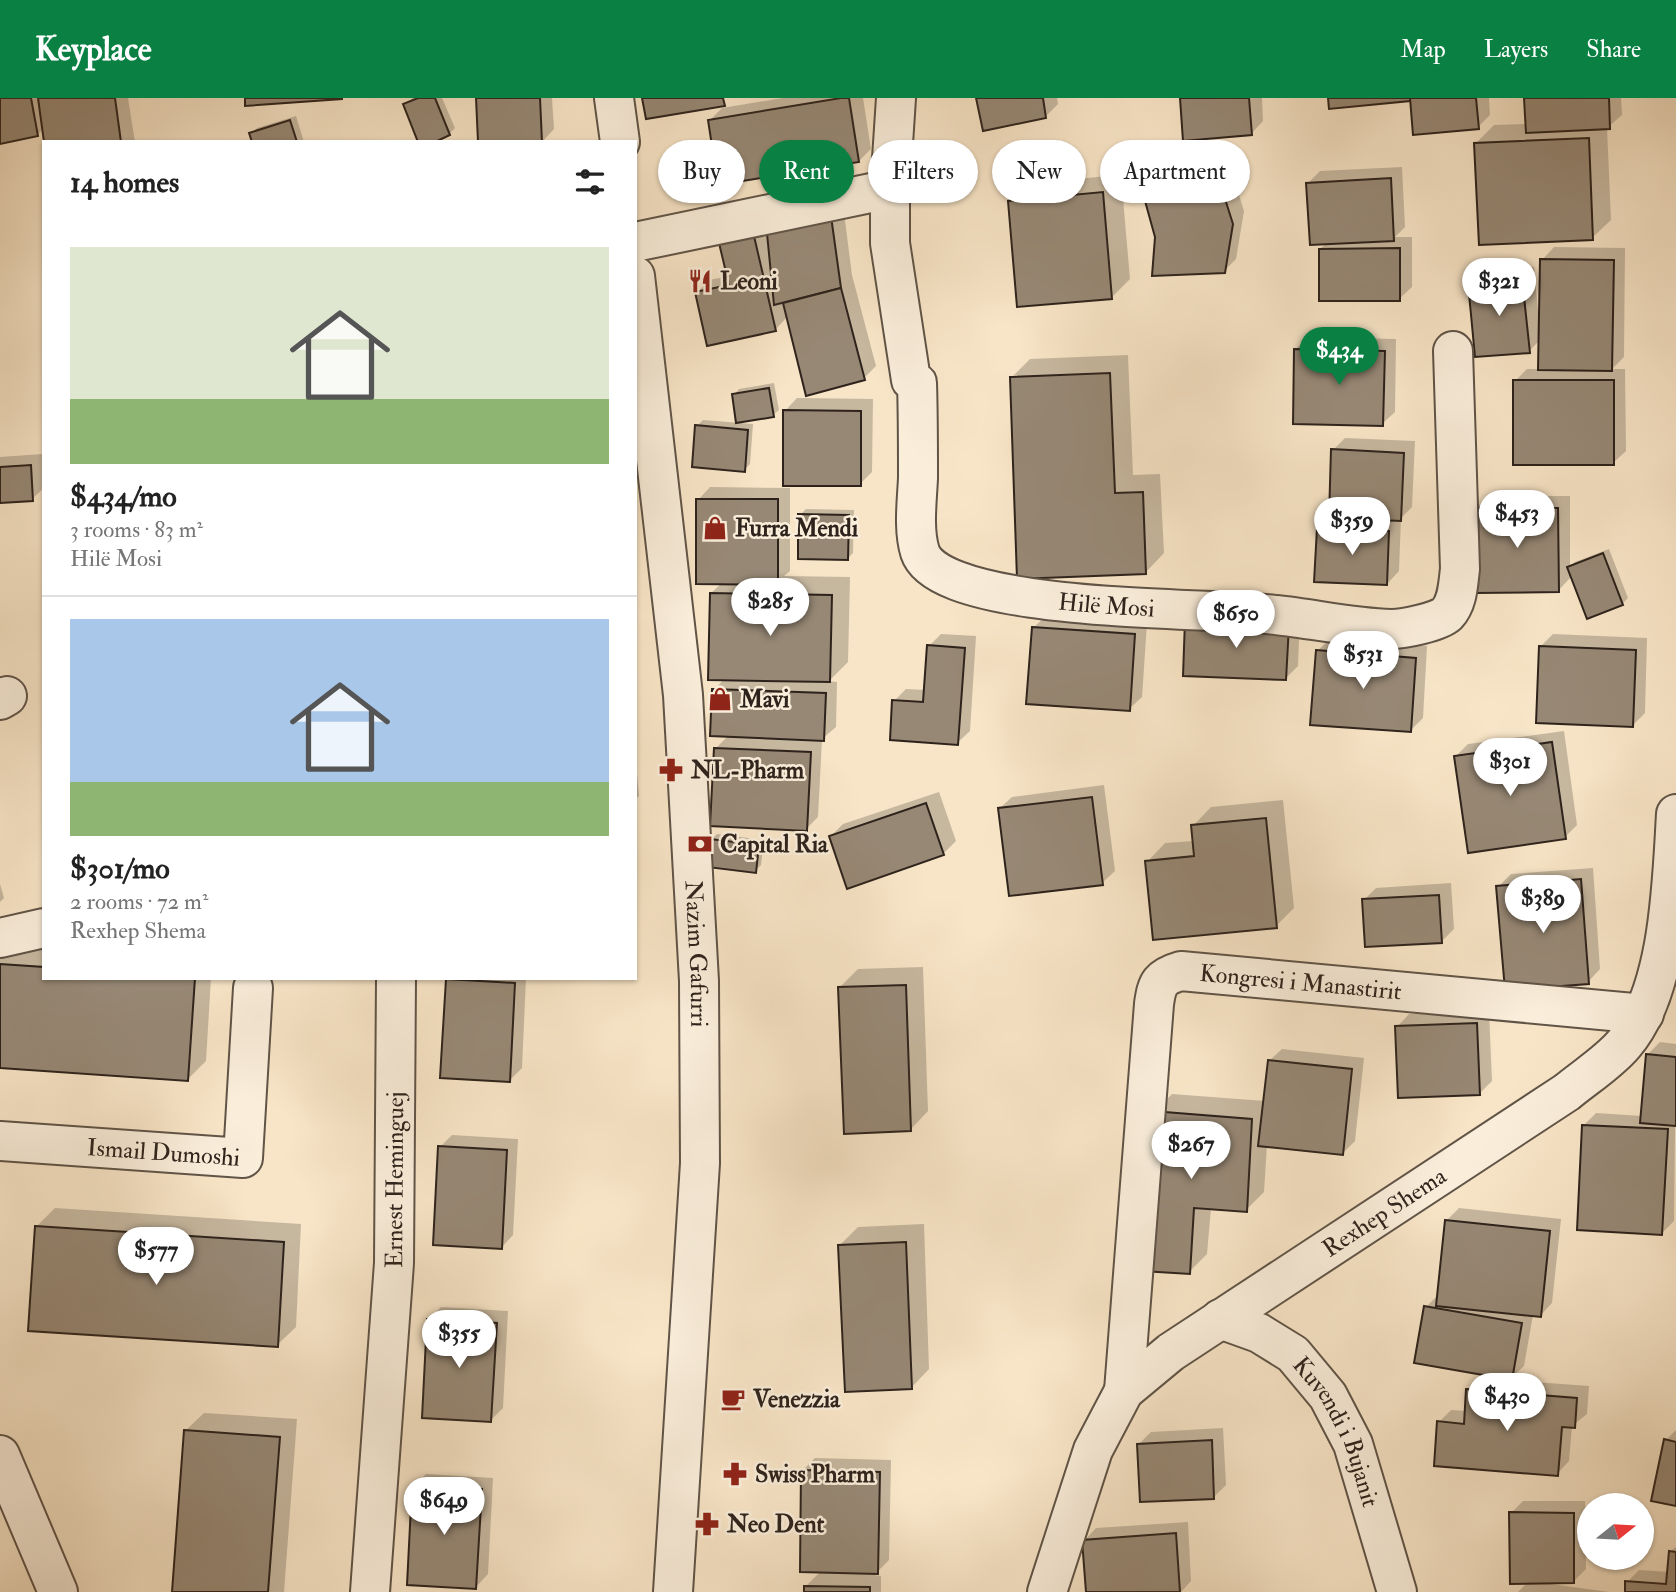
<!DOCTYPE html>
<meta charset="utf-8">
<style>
body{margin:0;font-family:"IM FELL Double Pica",serif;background:#f2f2f2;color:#222;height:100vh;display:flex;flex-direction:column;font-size:26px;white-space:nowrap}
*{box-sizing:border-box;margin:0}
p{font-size:23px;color:#767676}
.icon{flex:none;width:38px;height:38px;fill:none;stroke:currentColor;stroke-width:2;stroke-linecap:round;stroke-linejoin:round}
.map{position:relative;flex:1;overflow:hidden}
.sheet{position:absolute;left:42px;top:42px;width:595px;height:840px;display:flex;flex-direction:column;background:#fff;border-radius:0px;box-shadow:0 2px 5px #0004}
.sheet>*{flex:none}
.hud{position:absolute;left:658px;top:42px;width:665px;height:63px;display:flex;gap:14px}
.needle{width:46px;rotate:72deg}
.fabs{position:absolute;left:1577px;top:1395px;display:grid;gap:14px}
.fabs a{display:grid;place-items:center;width:77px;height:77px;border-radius:50%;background:#fff;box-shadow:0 2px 5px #0004;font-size:35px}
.price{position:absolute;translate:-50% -60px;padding:0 16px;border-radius:24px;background:#fff;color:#222;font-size:23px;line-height:46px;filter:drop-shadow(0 2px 4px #0008)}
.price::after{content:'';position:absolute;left:50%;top:42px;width:21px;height:16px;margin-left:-10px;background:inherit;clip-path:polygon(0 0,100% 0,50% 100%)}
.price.active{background:#0b8043;color:#fff}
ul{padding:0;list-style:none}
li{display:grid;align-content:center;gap:14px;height:371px;padding:0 28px}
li+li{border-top:2px solid #e0e0e0}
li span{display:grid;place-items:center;height:217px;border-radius:0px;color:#555}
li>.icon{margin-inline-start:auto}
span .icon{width:126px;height:126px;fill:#fffc;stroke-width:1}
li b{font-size:30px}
h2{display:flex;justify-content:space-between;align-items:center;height:84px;padding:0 28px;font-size:30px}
.tag{padding:0 24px;border-radius:32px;background:#fff;box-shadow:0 2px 5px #0004;font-size:24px;line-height:63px}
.tag.active{background:#0b8043;color:#fff}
header{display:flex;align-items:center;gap:42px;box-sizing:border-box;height:98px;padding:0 35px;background:#0b8043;color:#fff}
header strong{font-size:33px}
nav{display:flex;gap:38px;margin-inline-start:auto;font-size:24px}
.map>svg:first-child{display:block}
.shadow{fill:#0003}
.building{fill:#978875;stroke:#2e231c;stroke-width:2}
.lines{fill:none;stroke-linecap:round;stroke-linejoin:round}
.minor-casing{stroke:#605447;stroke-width:42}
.minor{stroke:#faeedb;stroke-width:38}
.labels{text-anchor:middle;stroke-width:5;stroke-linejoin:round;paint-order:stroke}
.poi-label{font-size:24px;font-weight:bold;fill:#2e231c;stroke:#faeedb;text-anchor:start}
.street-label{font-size:24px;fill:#2e231c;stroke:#faeedb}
</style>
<header>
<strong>Keyplace</strong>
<nav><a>Map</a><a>Layers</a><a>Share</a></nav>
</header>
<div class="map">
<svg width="1676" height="1494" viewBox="0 0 1676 1494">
<rect width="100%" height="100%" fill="#f8e5c7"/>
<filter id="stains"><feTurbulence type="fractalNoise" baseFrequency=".00286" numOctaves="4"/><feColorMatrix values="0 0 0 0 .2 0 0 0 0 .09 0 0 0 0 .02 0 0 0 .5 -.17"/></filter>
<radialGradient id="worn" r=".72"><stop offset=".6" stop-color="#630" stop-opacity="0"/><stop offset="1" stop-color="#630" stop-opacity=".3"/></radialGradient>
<g class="shadow">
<polygon points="0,0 128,0 135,44 46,44 44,30 37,37 0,44"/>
<polygon points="413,0 442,0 455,30 449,36 405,7"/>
<polygon points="478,0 552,0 554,31 542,44"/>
<polygon points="783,0 863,0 871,51 859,63 710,22 722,10"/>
<polygon points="978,0 1057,0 1058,6 1046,18"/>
<polygon points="1181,0 1262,0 1263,23 1251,36"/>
<polygon points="1330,0 1489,0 1490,17 1478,29 1412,1 1331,9"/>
<polygon points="1526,0 1621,0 1622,17 1607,30 1611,122 1592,140 1476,45 1494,27 1527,26"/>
<polygon points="296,18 304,44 253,44 251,36 257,30"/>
<polygon points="1402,69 1405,129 1395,139 1412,139 1412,189 1399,201 1320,151 1327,145 1308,85 1320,73"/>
<polygon points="1231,71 1244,113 1236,161 1224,173 1157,139 1144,93 1156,81"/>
<polygon points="1121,77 1130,181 1112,199 1010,103 1028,85"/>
<polygon points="843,107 852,177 876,268 864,280 788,218 775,232 697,195 709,182 729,178 721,146"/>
<polygon points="1554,149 1625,150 1624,259 1612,271 1625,271 1626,353 1613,365 1515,283 1527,271 1540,271 1541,241 1529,253 1470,186 1482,173 1534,169 1538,212 1541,212 1542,162"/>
<polygon points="1308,239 1396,241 1395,314 1382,326 1296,251"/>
<polygon points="1128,257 1133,377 1160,376 1164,455 1146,474 1012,279 1030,261"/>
<polygon points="774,285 779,312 773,317 734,297 739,291"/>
<polygon points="797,300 873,301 872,374 860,386 785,313"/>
<polygon points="703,322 753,326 750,366 744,372 697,328"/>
<polygon points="1345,340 1415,343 1412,409 1401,420 1399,473 1387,486 1318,431 1331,418 1333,352"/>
<polygon points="42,356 44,390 32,401 0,403 0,359"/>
<polygon points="710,389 790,390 790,473 784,478 850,479 848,564 829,583 837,584 836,629 822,641 818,719 806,731 716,650 729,637 714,592 725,580 711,495 722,485 698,402"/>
<polygon points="1489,398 1570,398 1570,469 1575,464 1609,451 1628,500 1622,506 1570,472 1570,480 1558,493 1476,410"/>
<polygon points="806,411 854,412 853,455 848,460 800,417"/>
<polygon points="1300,515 1298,568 1285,581 1185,576"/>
<polygon points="1046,518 1147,525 1142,599 1129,611 1033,530"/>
<polygon points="941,536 976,538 970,633 957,645 894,603 906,591 926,592 929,548"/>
<polygon points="1553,536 1647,540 1645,615 1633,627 1541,548"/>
<polygon points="1330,541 1427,548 1423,620 1411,632 1317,553"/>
<polygon points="1564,633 1577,727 1565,739 1456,658 1468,646"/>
<polygon points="635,654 639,698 635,702"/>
<polygon points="1104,687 1115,773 1102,785 999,711 1012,699"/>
<polygon points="939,694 956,743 943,756 831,738 843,726"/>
<polygon points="1283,702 1294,810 1276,828 1147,764 1165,745 1194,743 1193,728 1211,709"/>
<polygon points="717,736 764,742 761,767 755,773 711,742"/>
<polygon points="1593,770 1600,871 1588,884 1498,789 1511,776"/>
<polygon points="1451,785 1454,831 1442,843 1364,802 1376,790"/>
<polygon points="0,786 4,800 0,804"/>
<polygon points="0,847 44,850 44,880 211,880 206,963 188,981 0,968"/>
<polygon points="923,869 928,1013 910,1032 840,889 858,871"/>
<polygon points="449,880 526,880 522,970 509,983 447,882"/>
<polygon points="1489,913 1492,983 1480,995 1397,929 1409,916"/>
<polygon points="1660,944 1676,946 1674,1123 1662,1135 1584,1027 1596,1015 1642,1018 1647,957"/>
<polygon points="1282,951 1364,960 1355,1043 1343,1055 1267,1047 1264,1094 1246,1112 1211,1110 1207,1156 1189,1174 1154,1014 1172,996 1265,1003 1269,963"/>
<polygon points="452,1037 518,1041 513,1137 501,1150 440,1049"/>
<polygon points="55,1110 301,1126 296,1229 277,1247 36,1129"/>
<polygon points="1459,1110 1561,1121 1552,1205 1540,1218 1533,1217 1524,1268 1509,1282 1589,1288 1587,1316 1572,1328 1569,1363 1557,1376 1439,1324 1451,1312 1467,1313 1468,1292 1480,1280 1506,1282 1506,1279 1426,1209 1439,1196 1447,1122"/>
<polygon points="924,1126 929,1271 911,1290 840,1147 858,1129"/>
<polygon points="441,1209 508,1213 503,1310 491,1322 429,1222"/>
<polygon points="204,1315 297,1321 284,1494 174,1494 185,1333"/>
<polygon points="1223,1330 1226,1387 1214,1399 1139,1346 1151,1334"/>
<polygon points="1676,1332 1676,1407 1666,1342"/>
<polygon points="815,1360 891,1362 889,1462 874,1477 881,1478 881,1494 806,1494 806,1488 821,1473 802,1373"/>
<polygon points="426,1376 493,1380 488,1476 476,1489 414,1388"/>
<polygon points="1523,1403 1585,1403 1586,1471 1573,1484 1551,1484 1551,1486 1609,1494 1518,1494 1528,1484 1511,1415"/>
<polygon points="1188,1424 1191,1483 1181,1494 1087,1494 1084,1443 1096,1430"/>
<polygon points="1676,1449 1676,1494 1626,1494 1627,1484 1639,1472 1669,1474 1670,1454"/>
</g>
<g class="building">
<polygon points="0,0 31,0 38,38 0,46"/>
<polygon points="38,0 115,0 121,44 44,44"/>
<polygon points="245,0 342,0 342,1 245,8"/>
<polygon points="418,0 435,0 450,37 435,44 418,44 403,6"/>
<polygon points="476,0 540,0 542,44 478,44"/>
<polygon points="642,0 723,0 725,8 646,21"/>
<polygon points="841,0 849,0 859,64 718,87 708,22"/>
<polygon points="976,0 1043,0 1046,20 983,33"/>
<polygon points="1180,0 1249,0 1252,37 1183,43"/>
<polygon points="1328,0 1410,0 1410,3 1329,11"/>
<polygon points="1410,0 1476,0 1479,31 1413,37"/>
<polygon points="1524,0 1609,0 1610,31 1526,35"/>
<polygon points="290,22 297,44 252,44 249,35"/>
<polygon points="1589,40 1593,142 1479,147 1474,45"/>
<polygon points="1391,80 1394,143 1310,147 1306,85"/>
<polygon points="1219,82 1233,126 1225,175 1152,178 1155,139 1142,92"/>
<polygon points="1103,94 1112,201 1017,209 1008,103"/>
<polygon points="831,118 841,190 774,207 766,125"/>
<polygon points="754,138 776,233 707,248 695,194 729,187 719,145"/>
<polygon points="1400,150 1400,203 1319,203 1319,151"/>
<polygon points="1540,161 1614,162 1612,273 1538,272"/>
<polygon points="1522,180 1530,255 1475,259 1468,185"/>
<polygon points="841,190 865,282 806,298 783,205"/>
<polygon points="1294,251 1385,253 1383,328 1293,326"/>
<polygon points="1110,275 1115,395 1143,394 1146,476 1017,481 1010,279"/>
<rect x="1513" y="282" width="101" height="85"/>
<polygon points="769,290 774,319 736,325 732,296"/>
<polygon points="783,312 861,313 861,388 783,388"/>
<polygon points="695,327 748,332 745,374 692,369"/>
<polygon points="1331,351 1404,355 1401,423 1329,420"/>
<polygon points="31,367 33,403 0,405 0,369"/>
<polygon points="696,401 778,401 778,487 696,486"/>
<polygon points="1475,410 1558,410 1559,494 1476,495"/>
<polygon points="798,416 849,417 848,462 798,461"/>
<polygon points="1317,430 1389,433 1387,487 1314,484"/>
<polygon points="1603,455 1623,507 1587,521 1567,469"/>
<polygon points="710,495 832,497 830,584 708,582"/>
<polygon points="1185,522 1289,527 1286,582 1183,578"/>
<polygon points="1032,529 1135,536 1130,613 1026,606"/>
<polygon points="927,547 965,550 958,647 890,642 892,602 923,604"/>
<polygon points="1539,548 1636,552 1633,629 1536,625"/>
<polygon points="1316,552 1416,560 1411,634 1310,627"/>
<polygon points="712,591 826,595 824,643 710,638"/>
<polygon points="1552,644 1566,741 1468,755 1454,658"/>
<polygon points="714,650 811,654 807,733 710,728"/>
<polygon points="1092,699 1103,787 1009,798 998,710"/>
<polygon points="926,705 944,757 847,791 829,738"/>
<polygon points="1266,720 1277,830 1153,842 1145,763 1194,758 1191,727"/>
<polygon points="710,741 759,747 756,775 707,769"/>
<polygon points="1581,781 1589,886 1505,892 1496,788"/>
<polygon points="1439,797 1442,845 1365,849 1362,801"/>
<polygon points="0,866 44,869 44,880 195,880 188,983 0,970"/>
<polygon points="446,881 515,885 510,984 440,980"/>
<polygon points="906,887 911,1033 844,1036 838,889"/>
<polygon points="1477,925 1480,997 1398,1000 1395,928"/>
<polygon points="1646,956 1676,959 1676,1028 1640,1025"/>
<polygon points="1268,962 1352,971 1343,1057 1258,1048"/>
<polygon points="1152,1013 1252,1021 1247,1114 1194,1110 1190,1176 1142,1173"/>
<polygon points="1582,1027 1668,1031 1662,1137 1577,1132"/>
<polygon points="438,1048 507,1052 502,1151 433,1147"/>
<polygon points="1445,1122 1550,1133 1541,1219 1436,1208"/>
<polygon points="35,1128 284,1144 278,1249 28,1233"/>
<polygon points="906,1144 912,1291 845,1294 838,1147"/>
<polygon points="1424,1208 1522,1225 1512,1282 1414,1265"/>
<polygon points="427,1221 497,1225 491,1324 422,1320"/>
<polygon points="1466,1291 1577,1300 1575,1330 1562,1329 1558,1378 1434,1368 1437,1323 1464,1326"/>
<polygon points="184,1332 280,1339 268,1494 172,1494"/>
<polygon points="1664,1341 1676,1344 1676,1408 1651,1403"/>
<polygon points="1212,1342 1214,1401 1140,1404 1137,1346"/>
<polygon points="801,1372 880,1374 878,1476 800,1474"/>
<polygon points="412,1388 482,1391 476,1491 407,1487"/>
<polygon points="1509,1414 1574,1415 1574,1485 1510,1486"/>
<polygon points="1176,1435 1180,1494 1086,1494 1082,1442"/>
<polygon points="1669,1453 1676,1454 1676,1494 1625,1494 1625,1483 1666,1486"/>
<polygon points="804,1488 870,1489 870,1494 804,1494"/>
</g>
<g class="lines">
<g class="minor-casing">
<g id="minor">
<polyline points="614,0 620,44"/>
<path id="s1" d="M896 0 890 91V145L911 282 917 285C918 316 918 348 918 380 917 403 913 431 920 454 941 516 1215 509 1276 517 1314 521 1353 530 1391 531 1404 531 1438 524 1447 516 1458 504 1458 486 1460 471L1453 253"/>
<polyline points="635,144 890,91"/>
<path id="s2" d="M635 178 683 597 699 883 700 1065 673 1494"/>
<polyline points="0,602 7,598"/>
<polyline points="0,840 44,830"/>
<path id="s3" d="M0 1043 243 1060 253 890"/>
<path id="s4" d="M1220 1221 1259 1235 1293 1256 1328 1298 1353 1346 1397 1494"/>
<path id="s5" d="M1124 1293 1154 906C1157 885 1160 879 1181 873L1644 916"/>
<polyline points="0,1357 58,1494"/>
<path id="s6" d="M370 1494 394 1165 396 880"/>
<path id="s7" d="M1047 1494 1093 1352 1124 1293 1171 1254 1567 994C1585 979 1609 964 1624 946 1670 893 1672 783 1676 716"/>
</g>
</g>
<use href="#minor" class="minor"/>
</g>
<defs>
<g id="restaurant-bare" transform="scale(1.89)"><path d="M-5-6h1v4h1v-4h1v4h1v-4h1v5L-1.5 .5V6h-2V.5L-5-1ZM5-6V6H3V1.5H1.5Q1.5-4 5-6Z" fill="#8f2418" stroke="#faeedb" stroke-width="2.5" paint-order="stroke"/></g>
<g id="shop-bare" transform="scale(1.89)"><path d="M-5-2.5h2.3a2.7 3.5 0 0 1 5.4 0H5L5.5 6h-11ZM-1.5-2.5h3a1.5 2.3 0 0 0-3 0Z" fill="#8f2418" stroke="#faeedb" stroke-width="2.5" paint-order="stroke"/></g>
<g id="pharmacy-bare" transform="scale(1.89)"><path d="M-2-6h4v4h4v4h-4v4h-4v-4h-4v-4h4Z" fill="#8f2418" stroke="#faeedb" stroke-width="2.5" paint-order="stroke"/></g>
<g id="bank-bare" transform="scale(1.89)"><path d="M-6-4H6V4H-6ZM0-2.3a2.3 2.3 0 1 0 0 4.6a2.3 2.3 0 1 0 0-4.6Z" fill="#8f2418" stroke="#faeedb" stroke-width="2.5" paint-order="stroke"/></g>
<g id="cafe-bare" transform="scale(1.89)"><path d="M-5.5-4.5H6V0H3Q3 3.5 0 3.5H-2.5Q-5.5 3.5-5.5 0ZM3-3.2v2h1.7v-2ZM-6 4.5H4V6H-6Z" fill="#8f2418" stroke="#faeedb" stroke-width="2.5" paint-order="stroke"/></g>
</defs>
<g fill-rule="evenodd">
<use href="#restaurant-bare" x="700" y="183"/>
<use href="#shop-bare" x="715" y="430"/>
<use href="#shop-bare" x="720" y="601"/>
<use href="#pharmacy-bare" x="671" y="672"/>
<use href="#bank-bare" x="700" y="746"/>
<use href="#cafe-bare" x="733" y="1301"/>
<use href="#pharmacy-bare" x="735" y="1376"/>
<use href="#pharmacy-bare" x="707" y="1426"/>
</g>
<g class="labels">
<g class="poi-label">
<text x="720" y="191">Leoni</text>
<text x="735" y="438">Furra Mendi</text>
<text x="740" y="609">Mavi</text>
<text x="691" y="680">NL-Pharm</text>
<text x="720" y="754">Capital Ria</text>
<text x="753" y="1309">Venezzia</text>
<text x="755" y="1384">Swiss Pharm</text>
<text x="727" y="1434">Neo Dent</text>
</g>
<g class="street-label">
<text dy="8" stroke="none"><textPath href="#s1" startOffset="660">Hilë Mosi</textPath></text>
<text dy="8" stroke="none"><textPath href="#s2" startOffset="681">Nazim Gafurri</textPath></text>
<text dy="8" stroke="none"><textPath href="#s5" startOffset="555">Kongresi i Manastirit</textPath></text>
<text dy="8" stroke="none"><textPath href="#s3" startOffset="164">Ismail Dumoshi</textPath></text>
<text dy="8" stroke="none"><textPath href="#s6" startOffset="413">Ernest Heminguej</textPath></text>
<text dy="8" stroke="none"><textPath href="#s7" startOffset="532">Rexhep Shema</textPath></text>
<text dy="8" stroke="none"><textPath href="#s4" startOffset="172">Kuvendi i Bujanit</textPath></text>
</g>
</g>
<rect width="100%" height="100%" filter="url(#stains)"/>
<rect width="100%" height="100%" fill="url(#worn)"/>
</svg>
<div class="fabs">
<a><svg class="needle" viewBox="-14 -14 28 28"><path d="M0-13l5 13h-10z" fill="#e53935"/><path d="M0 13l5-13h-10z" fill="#767676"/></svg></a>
</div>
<b class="price" style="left:1499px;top:220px">$321</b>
<b class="price active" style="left:1339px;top:289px">$434</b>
<b class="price" style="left:1517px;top:452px">$453</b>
<b class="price" style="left:1352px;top:459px">$359</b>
<b class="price" style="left:770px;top:540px">$285</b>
<b class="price" style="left:1236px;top:552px">$650</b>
<b class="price" style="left:1363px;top:593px">$531</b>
<b class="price" style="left:1510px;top:700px">$301</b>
<b class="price" style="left:1543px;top:837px">$389</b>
<b class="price" style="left:1191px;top:1083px">$267</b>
<b class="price" style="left:156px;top:1189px">$577</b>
<b class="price" style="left:459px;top:1272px">$355</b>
<b class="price" style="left:1507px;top:1335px">$430</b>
<b class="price" style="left:444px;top:1439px">$649</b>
<div class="hud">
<a class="tag">Buy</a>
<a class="tag active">Rent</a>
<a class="tag">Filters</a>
<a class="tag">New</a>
<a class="tag">Apartment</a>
</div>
<section class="sheet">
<h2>14 homes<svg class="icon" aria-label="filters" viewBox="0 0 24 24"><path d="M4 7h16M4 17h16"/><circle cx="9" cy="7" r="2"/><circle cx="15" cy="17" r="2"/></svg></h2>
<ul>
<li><span style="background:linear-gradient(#dfe7d0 70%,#8fb573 0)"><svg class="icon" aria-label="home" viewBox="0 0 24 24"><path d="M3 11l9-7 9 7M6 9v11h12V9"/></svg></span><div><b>$434/mo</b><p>3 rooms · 83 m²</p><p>Hilë Mosi</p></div></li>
<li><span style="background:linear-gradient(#a9c7e8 75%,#8fb573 0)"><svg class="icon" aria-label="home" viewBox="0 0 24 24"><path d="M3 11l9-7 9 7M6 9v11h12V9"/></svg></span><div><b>$301/mo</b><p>2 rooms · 72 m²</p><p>Rexhep Shema</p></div></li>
</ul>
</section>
</div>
